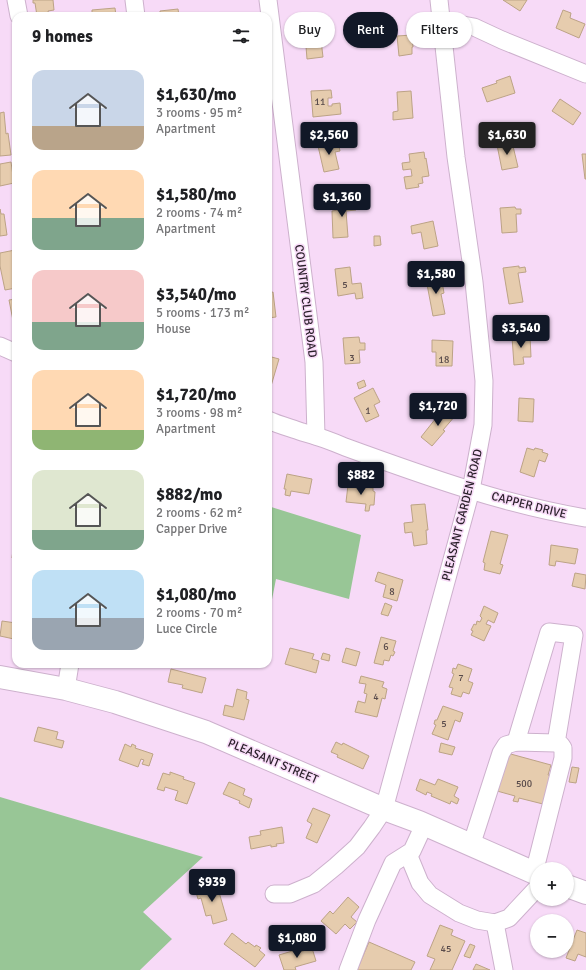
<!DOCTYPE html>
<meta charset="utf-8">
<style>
body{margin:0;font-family:Signika,sans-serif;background:#f6f6f6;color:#202124;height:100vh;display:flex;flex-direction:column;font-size:15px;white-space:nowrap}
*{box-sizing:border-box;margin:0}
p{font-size:13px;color:#757577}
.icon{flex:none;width:22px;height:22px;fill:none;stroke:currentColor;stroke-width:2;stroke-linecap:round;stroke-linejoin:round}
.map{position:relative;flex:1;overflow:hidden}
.sheet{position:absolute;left:12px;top:12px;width:260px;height:656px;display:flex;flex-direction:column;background:#fff;border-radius:12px;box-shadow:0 1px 3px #0004}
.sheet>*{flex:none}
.banner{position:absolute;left:284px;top:12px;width:242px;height:36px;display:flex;gap:8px}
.controls{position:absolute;left:530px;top:862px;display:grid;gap:8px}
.controls a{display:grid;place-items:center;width:44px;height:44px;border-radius:50%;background:#fff;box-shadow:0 1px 3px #0004;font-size:20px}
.price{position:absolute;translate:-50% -34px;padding:0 9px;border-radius:4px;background:#111827;color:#fff;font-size:13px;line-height:26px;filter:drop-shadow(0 1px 2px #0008)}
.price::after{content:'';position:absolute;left:50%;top:24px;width:12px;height:9px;margin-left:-6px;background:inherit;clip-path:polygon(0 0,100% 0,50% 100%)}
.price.on{background:#222;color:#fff}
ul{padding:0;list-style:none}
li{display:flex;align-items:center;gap:12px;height:100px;padding:0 20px}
li span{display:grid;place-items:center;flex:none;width:112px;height:80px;border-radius:12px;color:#555}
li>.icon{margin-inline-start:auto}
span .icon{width:48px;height:48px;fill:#fffc;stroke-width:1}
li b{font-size:17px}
h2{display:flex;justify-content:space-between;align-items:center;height:48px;padding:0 20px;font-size:17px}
.pill{padding:0 14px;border-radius:18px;background:#fff;box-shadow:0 1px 3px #0004;font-size:14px;line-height:36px}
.pill.on{background:#111827;color:#fff}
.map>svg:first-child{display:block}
.forest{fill:#98c696}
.building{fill:#e6ccae;stroke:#bca386}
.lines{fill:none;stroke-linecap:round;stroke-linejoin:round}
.minor-casing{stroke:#cdb1cd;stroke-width:19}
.major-casing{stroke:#cdb1cd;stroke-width:24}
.minor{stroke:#fff;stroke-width:17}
.major{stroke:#fff;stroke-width:22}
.labels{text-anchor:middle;stroke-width:3;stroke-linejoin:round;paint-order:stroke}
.number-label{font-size:10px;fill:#594b4b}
.street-label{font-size:12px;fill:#2a202a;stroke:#f7daf7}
</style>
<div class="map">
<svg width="586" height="970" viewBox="0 0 586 970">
<rect width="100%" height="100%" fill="#f7daf7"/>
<g class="forest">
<polygon points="268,506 361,535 349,599 276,579 268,620"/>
<polygon points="0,797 203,857 143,912 172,939 140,970 0,970"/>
</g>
<g class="building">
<polygon points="33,0 53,0 54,10 48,11 49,16 37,16 35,3 33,3"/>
<polygon points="503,0 527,0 520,11"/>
<polygon points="115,8 116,16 92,16 92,10"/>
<polygon points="178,9 179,16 160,16 160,11"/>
<polygon points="563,10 571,13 570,18 585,24 579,38 556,28"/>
<polygon points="320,32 323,57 307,59 305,34"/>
<polygon points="412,35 413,47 412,47 412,54 399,56 397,36"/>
<polygon points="510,76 515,93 487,102 482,88 497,83 496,81"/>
<polygon points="331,90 332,98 328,98 328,106 332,106 332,104 340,103 341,114 313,117 311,91"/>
<polygon points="411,91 413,118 393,120 393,112 398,111 397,92"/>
<polygon points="560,99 581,113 573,125 552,111"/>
<polygon points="4,112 6,134 8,133 11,155 0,156 0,113"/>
<polygon points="338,142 340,151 335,152 339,169 324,172 318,146"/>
<polygon points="512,142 518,167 502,170 497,145"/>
<polygon points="424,152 425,159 426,158 429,176 422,177 423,183 418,184 419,187 406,189 404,177 412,176 411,169 403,170 402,163 410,162 409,154"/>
<polygon points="582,154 586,154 586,179 585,179"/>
<polygon points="11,162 14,183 0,186 0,164"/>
<polygon points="356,200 356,210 346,211 348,237 333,238 332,211 338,210 337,201"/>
<polygon points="515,207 516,209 521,209 521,214 516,214 517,232 502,233 500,208"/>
<polygon points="0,209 1,214 4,214 7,235 0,236"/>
<polygon points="433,221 438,246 424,249 421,232 412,234 411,226"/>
<polygon points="374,236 380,236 381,245 374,246"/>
<polygon points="15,250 16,255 16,288 5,290 0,266 0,253"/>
<polygon points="519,266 519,268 525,267 526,272 518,273 523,302 509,304 503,268"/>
<polygon points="350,267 352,284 361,283 363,298 356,299 355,293 338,296 335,269"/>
<polygon points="441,276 444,293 441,294 445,314 433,316 426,279"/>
<polygon points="273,292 276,317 268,318 268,293"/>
<polygon points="16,299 16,336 9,300"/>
<polygon points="530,336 531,357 523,357 524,364 514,365 512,337"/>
<polygon points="359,337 360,343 365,343 365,350 359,350 360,363 345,364 343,338"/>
<polygon points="432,340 453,341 452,366 436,366 436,352 432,352"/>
<polygon points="268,356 279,359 271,386 268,386"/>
<polygon points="364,380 366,386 359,389 357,383"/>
<polygon points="373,388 380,402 374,405 379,416 366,422 354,398"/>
<polygon points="519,398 534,399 533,422 518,421"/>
<polygon points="444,408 455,416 443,430 445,431 432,446 421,437"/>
<polygon points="527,448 534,450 535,448 543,450 542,452 548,454 545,462 539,460 534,477 520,472"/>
<polygon points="287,474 312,479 309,494 291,491 290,496 285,495 286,489 284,489"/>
<polygon points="348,485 373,488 373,491 375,492 374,505 370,505 369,511 365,511 366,504 346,502"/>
<polygon points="425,504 428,530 426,530 427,544 414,546 412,532 405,533 404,523 413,522 411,505"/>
<polygon points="491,531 508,535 500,564 503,565 500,574 484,570 485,563 483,562"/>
<polygon points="14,541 16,541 16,559 12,558"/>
<polygon points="551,545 578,549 575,564 556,561 555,566 549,565"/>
<polygon points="378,572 403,580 397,601 383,597 386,585 375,581"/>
<polygon points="575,573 586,575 585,589 572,586"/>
<polygon points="385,603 392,606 388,616 381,614"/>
<polygon points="484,606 498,613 494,623 488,620 486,624 491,626 484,641 471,635 473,631 471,630 474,624 476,625 477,621 480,622 482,618 480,616"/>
<polygon points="2,621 16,623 14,639 0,636"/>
<polygon points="381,637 396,641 393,651 395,652 393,656 391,655 389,661 384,660 383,665 374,663"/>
<polygon points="290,648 314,654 312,659 319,661 316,673 285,664"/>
<polygon points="346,648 360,652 356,666 342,662"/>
<polygon points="323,653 330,655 329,661 321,659"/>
<polygon points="458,664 472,669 468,681 473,683 469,694 463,692 461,697 451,694 453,688 449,687 454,674 452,673 453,668 456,669"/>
<polygon points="171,669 206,678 202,693 182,688 183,685 168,682"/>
<polygon points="361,676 384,682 382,687 387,689 385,699 382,698 377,717 355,712 358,701 365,703 367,694 364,693 366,684 359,683"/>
<polygon points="237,689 247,692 246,699 249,700 244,720 223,715 225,705 233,707"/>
<polygon points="443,706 463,713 460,722 455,720 448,740 432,734 436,725 434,724 435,720 437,720"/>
<polygon points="38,727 58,732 56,739 64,741 62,748 34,741"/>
<polygon points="336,742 342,745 343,743 369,756 363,769 337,757 338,755 331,752"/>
<polygon points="441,743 455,747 452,755 439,752"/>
<polygon points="125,744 131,747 132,744 136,746 135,748 153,754 149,766 142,764 144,760 141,759 138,767 119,760"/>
<polygon points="507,753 551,765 548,775 551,776 543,804 519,798 518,802 513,801 515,796 497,791"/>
<polygon points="572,767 579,768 576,783 569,782"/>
<polygon points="170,772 184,777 183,779 195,783 187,804 175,800 178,791 165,787 164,791 157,789 163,773 170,775"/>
<polygon points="420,779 435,785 438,779 458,787 454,796 459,799 457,804 451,801 450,804 431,796 432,794 427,792 426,795 416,790"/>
<polygon points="229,782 245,789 243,795 252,799 249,808 239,803 240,801 223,794"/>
<polygon points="313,808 330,815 317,843 306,838 312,824 307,821"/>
<polygon points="282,827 284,843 276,844 277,846 271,847 271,845 251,849 249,837 261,835 260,831"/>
<polygon points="217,885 227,920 213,924 211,915 206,916 201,898 198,899 195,889"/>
<polygon points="348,897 359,907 351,917 357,922 350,929 345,924 336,934 321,921 330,911 333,914"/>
<polygon points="440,925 453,930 451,935 465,941 452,970 430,970 435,959 427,956"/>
<polygon points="577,930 586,933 586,957 578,954 575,961 566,958"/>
<polygon points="232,933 246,944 248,942 255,947 256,945 261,948 259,950 265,955 255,967 224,944"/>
<polygon points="369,942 415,962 411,970 357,970"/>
<polygon points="470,944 475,946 470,958 464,956"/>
<polygon points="312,948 316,961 295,967 296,970 284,970 279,955 299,949 300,952"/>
<polygon points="476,964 490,970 473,970"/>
</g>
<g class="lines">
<g class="minor-casing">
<g id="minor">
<polyline points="16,0 19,16"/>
<polyline points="134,0 136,16"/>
<polyline points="268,0 314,362 316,436"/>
<polyline points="441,21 474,27 502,40 586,74"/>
<polyline points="0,346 16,353"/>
<path d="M268 420C279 425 291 428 302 432 317 436 331 441 345 447 422 475 505 505 586 518"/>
<polyline points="66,689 70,664"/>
<polyline points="516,742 549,632 574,635 556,743"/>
<polyline points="471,846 501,753 506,745 516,742 556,743 561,745 563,748 563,758 534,873"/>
<polyline points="408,854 420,883 430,895 459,913 477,920 495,923 509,918 537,888"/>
<polyline points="274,894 290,894 314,884 336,866 357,847 372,827 384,809 471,490 483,425 484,381 474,282 456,157 439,0"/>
<polyline points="495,923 504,970"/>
<polyline points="348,970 367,920 393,863 412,851 424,825"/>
</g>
</g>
<g class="major-casing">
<g id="major">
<polyline points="0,677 66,689 115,702 206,732 384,809 419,822 537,874"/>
<polyline points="567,886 586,893"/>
</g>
</g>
<use href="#minor" class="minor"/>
<use href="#major" class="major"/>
</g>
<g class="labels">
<g class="number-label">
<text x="320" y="105">11</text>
<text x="345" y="288">5</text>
<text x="352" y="361">3</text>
<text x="444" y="363">18</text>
<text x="368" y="414">1</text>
<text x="392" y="595">8</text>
<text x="386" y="650">6</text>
<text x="461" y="681">7</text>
<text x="376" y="700">4</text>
<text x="444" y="727">5</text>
<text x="524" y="787">500</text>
<text x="446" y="952">45</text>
</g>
<g class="street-label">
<text transform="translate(306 301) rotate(83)" y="4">COUNTRY CLUB ROAD</text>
<text transform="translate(529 505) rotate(14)" y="4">CAPPER DRIVE</text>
<text transform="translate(462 515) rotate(-76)" y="4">PLEASANT GARDEN ROAD</text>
<text transform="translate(273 761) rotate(23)" y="4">PLEASANT STREET</text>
</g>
</g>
</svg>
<div class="controls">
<a>+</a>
<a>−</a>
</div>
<b class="price" style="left:329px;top:156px">$2,560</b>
<b class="price on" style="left:507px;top:156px">$1,630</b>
<b class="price" style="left:342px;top:218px">$1,360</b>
<b class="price" style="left:436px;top:295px">$1,580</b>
<b class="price" style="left:521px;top:349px">$3,540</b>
<b class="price" style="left:438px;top:427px">$1,720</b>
<b class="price" style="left:361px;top:496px">$882</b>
<b class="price" style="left:212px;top:903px">$939</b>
<b class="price" style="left:297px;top:959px">$1,080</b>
<div class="banner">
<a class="pill">Buy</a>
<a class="pill on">Rent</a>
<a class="pill">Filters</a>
</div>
<section class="sheet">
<h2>9 homes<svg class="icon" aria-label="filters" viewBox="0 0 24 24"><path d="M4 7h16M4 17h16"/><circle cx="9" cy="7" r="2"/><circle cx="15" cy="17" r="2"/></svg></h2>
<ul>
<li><span style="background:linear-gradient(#c9d6e8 70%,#b9a48a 0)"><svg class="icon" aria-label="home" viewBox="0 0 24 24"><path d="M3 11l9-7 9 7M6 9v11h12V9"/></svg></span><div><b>$1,630/mo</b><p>3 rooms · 95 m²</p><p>Apartment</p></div></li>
<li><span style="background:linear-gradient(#ffd9b3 60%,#7fa58c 0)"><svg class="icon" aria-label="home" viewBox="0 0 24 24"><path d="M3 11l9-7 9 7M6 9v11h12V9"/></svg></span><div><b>$1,580/mo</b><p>2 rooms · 74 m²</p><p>Apartment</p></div></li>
<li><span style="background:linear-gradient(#f6c9c9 65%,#7fa58c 0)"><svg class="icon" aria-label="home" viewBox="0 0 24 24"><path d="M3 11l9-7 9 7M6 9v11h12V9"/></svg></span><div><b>$3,540/mo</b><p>5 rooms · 173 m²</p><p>House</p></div></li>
<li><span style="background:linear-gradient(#ffd9b3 75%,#8fb573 0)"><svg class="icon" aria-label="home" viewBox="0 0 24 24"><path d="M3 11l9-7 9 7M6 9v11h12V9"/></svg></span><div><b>$1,720/mo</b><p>3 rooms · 98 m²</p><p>Apartment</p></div></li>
<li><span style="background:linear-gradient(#dfe7d0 75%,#7fa58c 0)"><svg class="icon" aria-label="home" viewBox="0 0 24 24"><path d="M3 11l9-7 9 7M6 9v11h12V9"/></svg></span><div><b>$882/mo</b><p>2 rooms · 62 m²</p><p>Capper Drive</p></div></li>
<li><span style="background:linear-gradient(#bfe0f5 60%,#9aa5b1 0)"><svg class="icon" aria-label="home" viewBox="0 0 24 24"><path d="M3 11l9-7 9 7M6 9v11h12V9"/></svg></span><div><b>$1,080/mo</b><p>2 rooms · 70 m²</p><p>Luce Circle</p></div></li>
</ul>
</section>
</div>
